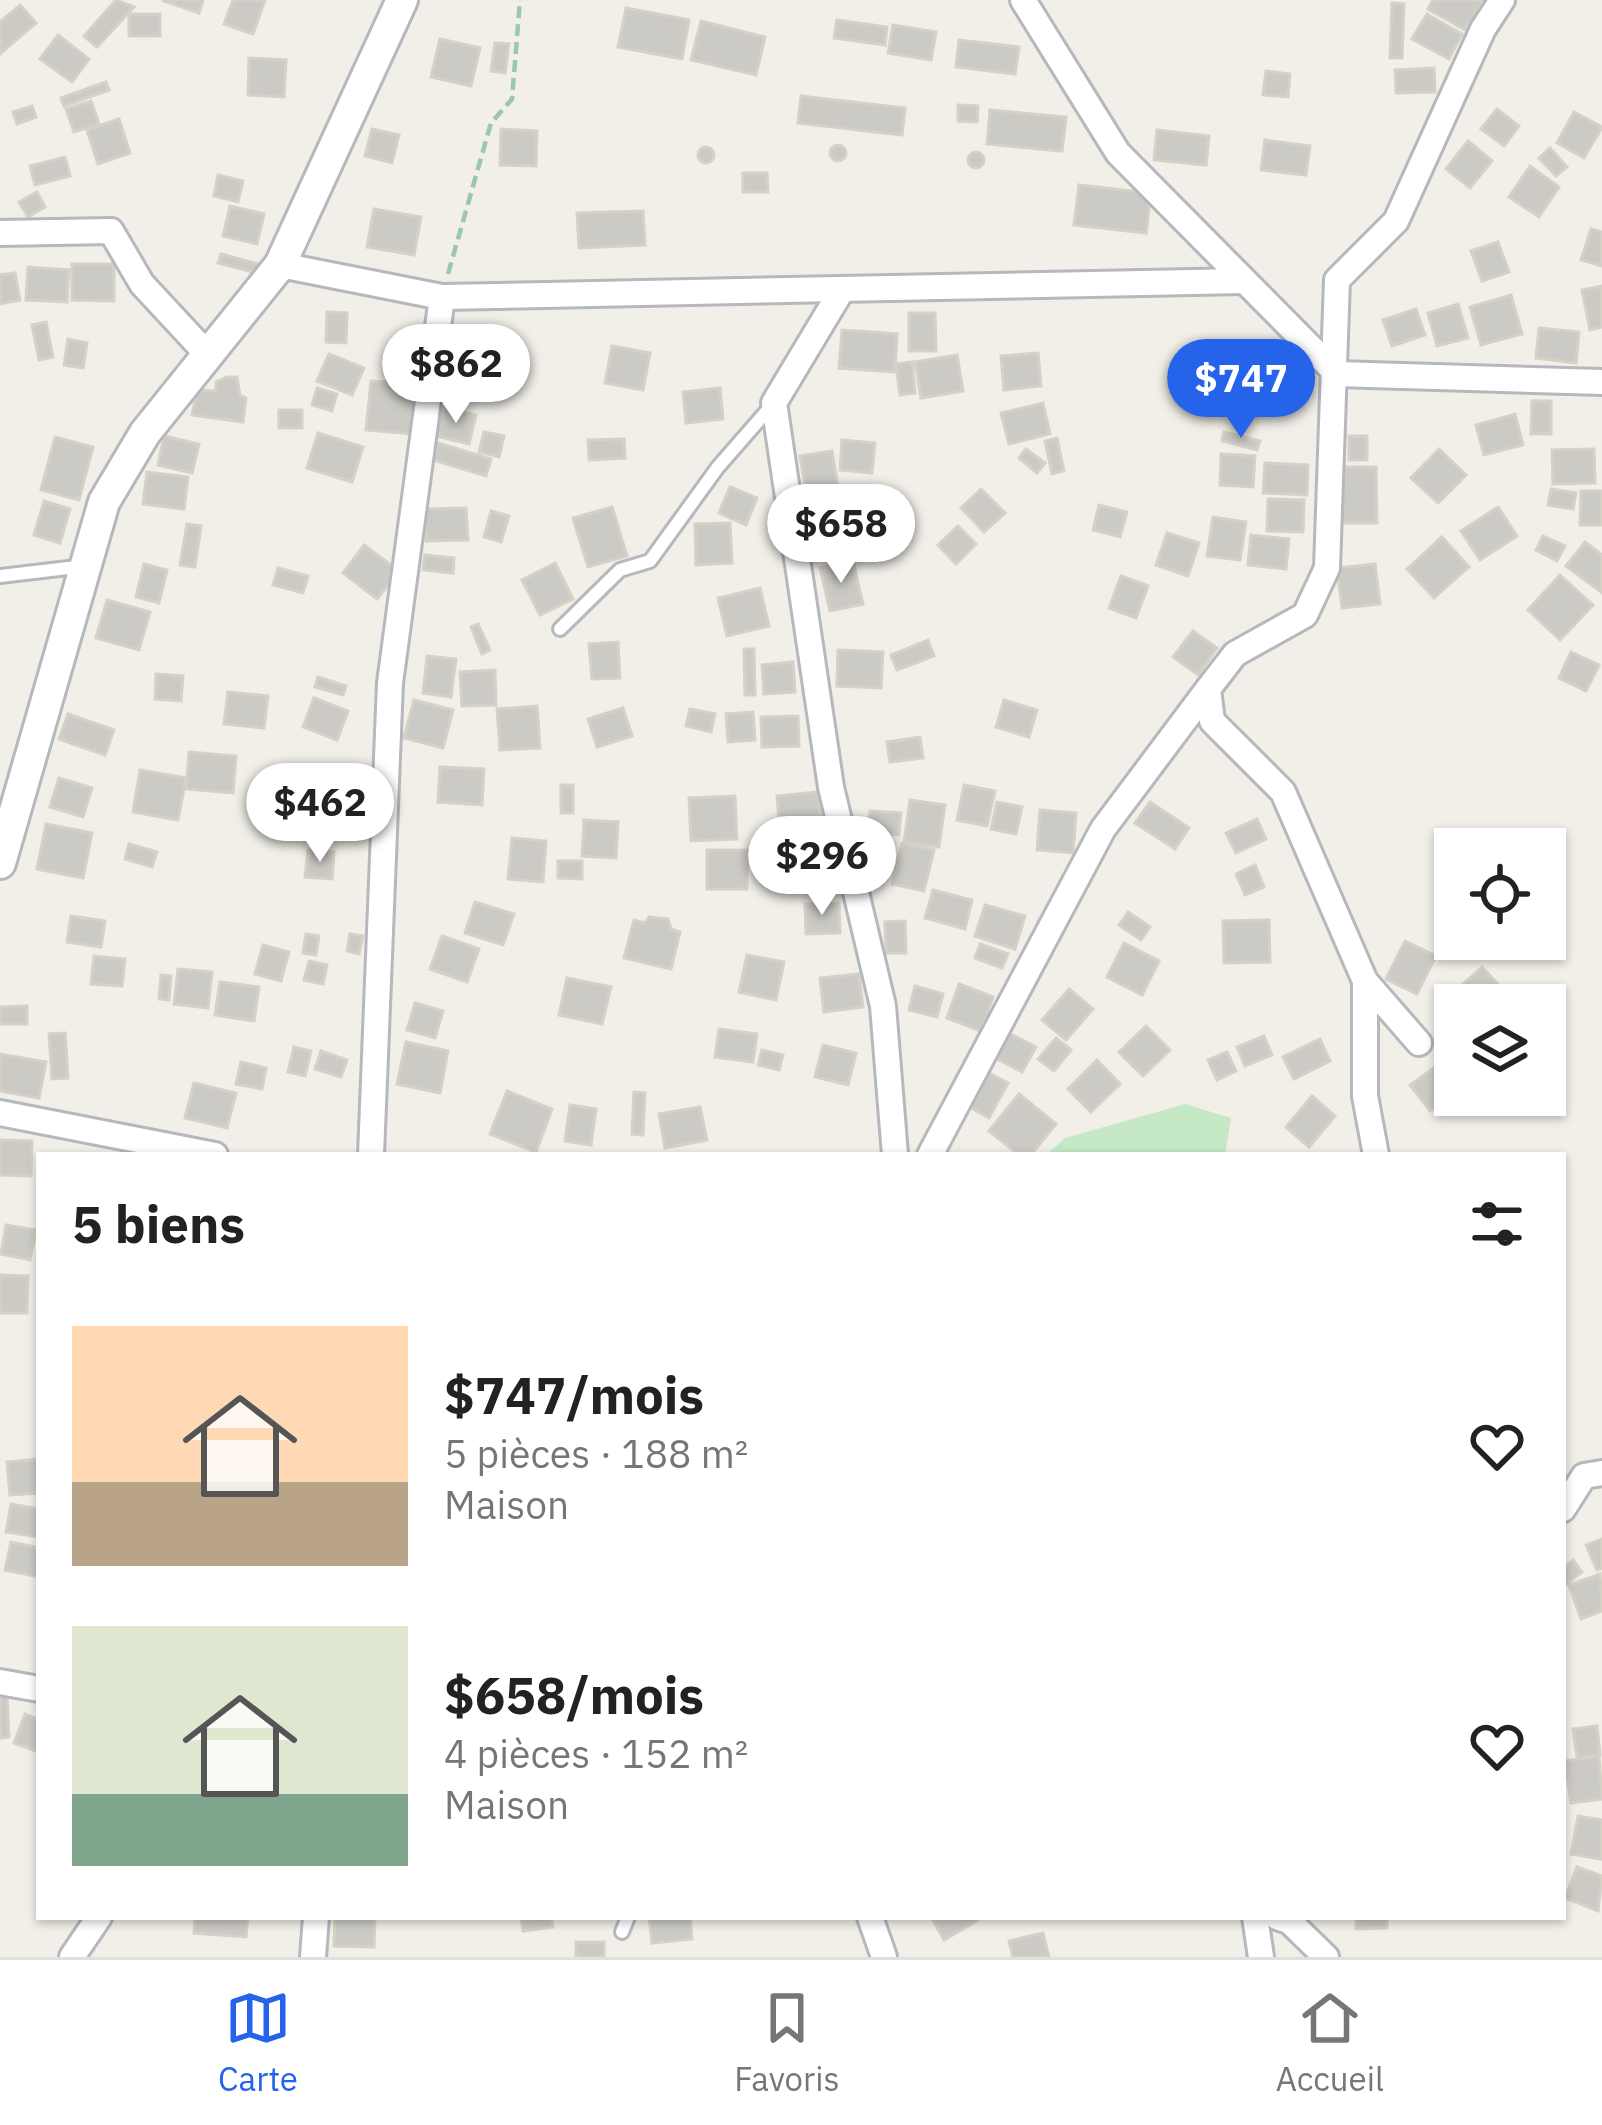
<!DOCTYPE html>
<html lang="fr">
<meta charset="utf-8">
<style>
body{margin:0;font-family:"IBM Plex Sans",sans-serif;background:#f6f6f6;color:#222;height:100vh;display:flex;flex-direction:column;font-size:45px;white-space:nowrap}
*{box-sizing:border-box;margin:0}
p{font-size:39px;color:#767676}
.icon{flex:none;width:66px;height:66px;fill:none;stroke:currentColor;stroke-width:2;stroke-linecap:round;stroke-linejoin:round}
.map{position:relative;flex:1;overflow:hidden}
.details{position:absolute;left:36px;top:1152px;width:1530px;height:768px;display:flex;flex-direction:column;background:#fff;border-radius:0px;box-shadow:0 3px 9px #0004}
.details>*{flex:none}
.fabs{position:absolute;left:1434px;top:828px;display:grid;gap:24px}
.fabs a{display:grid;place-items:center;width:132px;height:132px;border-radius:0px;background:#fff;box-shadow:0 3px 9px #0004;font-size:60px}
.price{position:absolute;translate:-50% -102px;padding:0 27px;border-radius:42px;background:#fff;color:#222;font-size:39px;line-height:78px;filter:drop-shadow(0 3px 6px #0008)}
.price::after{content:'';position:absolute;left:50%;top:72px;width:36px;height:27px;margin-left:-18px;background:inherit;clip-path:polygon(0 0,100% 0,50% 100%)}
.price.active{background:#2563eb;color:#fff}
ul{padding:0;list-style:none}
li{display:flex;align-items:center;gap:36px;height:300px;padding:0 36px}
li span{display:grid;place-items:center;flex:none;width:336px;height:240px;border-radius:0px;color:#555}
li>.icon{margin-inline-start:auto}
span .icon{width:144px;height:144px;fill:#fffc;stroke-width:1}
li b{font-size:51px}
h2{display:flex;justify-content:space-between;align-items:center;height:144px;padding:0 36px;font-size:51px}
.menu{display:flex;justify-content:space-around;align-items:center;height:168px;border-top:3px solid #e0e0e0;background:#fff;font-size:33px;color:#767676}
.menu a{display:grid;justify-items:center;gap:6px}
.menu .active{color:#2563eb}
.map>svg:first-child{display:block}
.green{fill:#c5e8c5}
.building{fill:#cccac5;stroke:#d6d1c6;stroke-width:3}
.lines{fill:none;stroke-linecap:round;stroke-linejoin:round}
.service-casing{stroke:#b5b8bc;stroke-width:18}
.minor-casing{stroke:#b5b8bc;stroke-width:30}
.tertiary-casing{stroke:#b5b8bc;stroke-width:36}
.path{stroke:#9cc7a9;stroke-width:4.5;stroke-dasharray:12 6;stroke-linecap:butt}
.service{stroke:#fff;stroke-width:12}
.minor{stroke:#fff;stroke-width:24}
.tertiary{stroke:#fff;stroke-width:30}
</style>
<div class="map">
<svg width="1602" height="1957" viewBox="0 0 1602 1957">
<rect width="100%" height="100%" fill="#f1efe8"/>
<polygon class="green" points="1185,1104 1231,1118 1225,1155 1046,1155 1065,1138"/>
<g class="building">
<polygon points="116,0 134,7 97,47 84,36"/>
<polygon points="162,0 203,0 199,13"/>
<polygon points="233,0 265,0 253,34 224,24"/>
<polygon points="1433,0 1483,0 1465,30 1428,9"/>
<polygon points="1392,3 1404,4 1402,58 1390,58"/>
<polygon points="20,5 36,23 0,54 0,22"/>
<polygon points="626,8 689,20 682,59 618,47"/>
<rect x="129" y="14" width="31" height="22"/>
<polygon points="1427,14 1462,34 1449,59 1412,39"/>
<polygon points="837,20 887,27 885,45 834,38"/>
<polygon points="701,21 765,37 756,75 691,60"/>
<polygon points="893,25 936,32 931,60 888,53"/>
<polygon points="58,35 89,59 72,82 40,59"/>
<polygon points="440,39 480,48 471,86 431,77"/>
<polygon points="959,40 1019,47 1015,74 956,67"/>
<polygon points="495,43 509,44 505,73 491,71"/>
<polygon points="249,58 286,60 284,97 248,95"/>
<polygon points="1434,68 1435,92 1396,93 1395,70"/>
<polygon points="1266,71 1290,74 1288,97 1263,95"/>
<polygon points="106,82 109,90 64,106 61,98"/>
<polygon points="801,96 905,108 902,135 798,123"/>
<polygon points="91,101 99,124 74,132 66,109"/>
<polygon points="958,105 978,106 977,122 958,121"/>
<polygon points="32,106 36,117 17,124 13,112"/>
<polygon points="1497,109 1519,126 1504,146 1481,129"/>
<polygon points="990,110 1066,117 1062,151 987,144"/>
<polygon points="1574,112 1602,127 1584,158 1557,143"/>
<polygon points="119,119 130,153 98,164 87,130"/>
<polygon points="372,129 399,135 392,163 365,156"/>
<polygon points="501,129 537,131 536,166 500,165"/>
<polygon points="1157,130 1209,136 1206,165 1154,160"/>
<polygon points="1265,140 1310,146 1306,175 1261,170"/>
<polygon points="1468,141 1492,161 1470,188 1446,169"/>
<circle cx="838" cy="153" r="8"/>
<circle cx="706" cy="155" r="8"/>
<polygon points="1550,148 1567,167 1556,176 1539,158"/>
<circle cx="976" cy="160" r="8"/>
<polygon points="65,157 70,176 35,185 30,166"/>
<polygon points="1530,166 1559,187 1539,217 1509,197"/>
<polygon points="743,173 767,173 768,192 743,192"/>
<polygon points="218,175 243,181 238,202 214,196"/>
<polygon points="1079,185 1151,193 1146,233 1074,225"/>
<polygon points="37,192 45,207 28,217 19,202"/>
<polygon points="230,206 264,214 257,244 223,236"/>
<polygon points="374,209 421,217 414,255 367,247"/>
<polygon points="643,211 645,245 579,248 577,213"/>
<polygon points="1591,229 1602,232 1602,266 1581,260"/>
<polygon points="1498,242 1509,272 1482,281 1471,251"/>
<polygon points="221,254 259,264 256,273 218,263"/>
<polygon points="72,264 114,264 114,301 72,300"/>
<polygon points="28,267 69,270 67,302 26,300"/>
<polygon points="15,273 20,300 0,304 0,275"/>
<polygon points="1602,286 1602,327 1590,330 1582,290"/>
<polygon points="1511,295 1522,334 1481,345 1470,307"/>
<polygon points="1458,304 1468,338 1437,346 1428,313"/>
<polygon points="1416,309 1425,335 1392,346 1383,320"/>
<polygon points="327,312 347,313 346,343 326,342"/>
<polygon points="909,313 935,313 936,351 909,351"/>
<polygon points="46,322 53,357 39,360 32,325"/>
<polygon points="1539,328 1579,332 1576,363 1536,358"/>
<polygon points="842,330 897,334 895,372 839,368"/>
<polygon points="68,339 87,343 83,368 64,365"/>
<polygon points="612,346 650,353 643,390 605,383"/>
<polygon points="1257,350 1265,370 1250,375 1243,356"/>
<polygon points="1038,353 1041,386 1004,390 1001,356"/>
<polygon points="329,354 364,368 352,395 317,381"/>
<polygon points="957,355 963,391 921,398 915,362"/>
<polygon points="912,362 915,393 900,395 896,364"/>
<polygon points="227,377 237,377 240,395 246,398 243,422 192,415 197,390 216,391 216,382"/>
<polygon points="371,381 417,384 413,434 366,430"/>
<polygon points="317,388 337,394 332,411 312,405"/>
<polygon points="720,388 723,419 686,423 683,392"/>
<polygon points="1532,401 1551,401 1551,434 1531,434"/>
<polygon points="1043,403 1050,434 1009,444 1001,413"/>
<polygon points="442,407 476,415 469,444 435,436"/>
<rect x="279" y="410" width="23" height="18"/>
<polygon points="1515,414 1523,445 1484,455 1476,425"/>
<polygon points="484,432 504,436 499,457 479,452"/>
<polygon points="1224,432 1260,441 1257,450 1222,441"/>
<polygon points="318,433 363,447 352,482 307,468"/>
<polygon points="164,436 199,444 192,473 158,465"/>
<rect x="1349" y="436" width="18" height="24"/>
<polygon points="55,437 93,447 79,500 41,490"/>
<polygon points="1057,438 1064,471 1052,474 1045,441"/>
<polygon points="624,439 625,458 589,460 588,440"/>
<polygon points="842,440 875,443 872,473 840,470"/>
<polygon points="438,443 491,459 486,476 433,460"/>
<polygon points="1026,449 1045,463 1037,473 1019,458"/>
<polygon points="1439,449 1466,475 1438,503 1411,478"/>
<polygon points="1594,449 1595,483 1553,484 1552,450"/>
<polygon points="832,451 839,493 807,498 800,456"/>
<polygon points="1221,454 1255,456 1253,487 1220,485"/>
<polygon points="1265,463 1308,465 1307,495 1263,493"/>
<polygon points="1338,467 1376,467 1377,523 1339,523"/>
<polygon points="147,472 188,477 184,509 143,504"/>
<polygon points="730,487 757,498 746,525 719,513"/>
<polygon points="981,489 1005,513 984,532 961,508"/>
<polygon points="1551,489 1576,493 1573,509 1548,505"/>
<polygon points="1581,491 1602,491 1602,525 1580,525"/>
<polygon points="1268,499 1304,500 1303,532 1267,531"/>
<polygon points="44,501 70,509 60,543 34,535"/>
<polygon points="1099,505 1127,512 1120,537 1093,530"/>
<polygon points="612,507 627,556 588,567 573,518"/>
<polygon points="1498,507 1517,536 1480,560 1461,531"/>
<polygon points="466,508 468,540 426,541 425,509"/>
<polygon points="491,511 509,516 501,542 484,537"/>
<polygon points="847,513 853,541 816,550 809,521"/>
<polygon points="1213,517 1246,522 1240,560 1207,556"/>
<polygon points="730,523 732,563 696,565 695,524"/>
<polygon points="187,524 201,526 195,567 180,565"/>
<polygon points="958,526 976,544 956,564 938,545"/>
<polygon points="1167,533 1199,543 1188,576 1156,565"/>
<polygon points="1251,535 1289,539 1286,569 1248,565"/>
<polygon points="1543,536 1565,546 1557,561 1536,550"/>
<polygon points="1442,537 1469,567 1434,598 1407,569"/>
<polygon points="1585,542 1602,555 1601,592 1566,566"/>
<polygon points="364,545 399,571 377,599 343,573"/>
<polygon points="425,555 454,558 453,573 423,570"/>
<polygon points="853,561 863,604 830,611 820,568"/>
<polygon points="555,563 573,599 540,615 522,580"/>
<polygon points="144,564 167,570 159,603 136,597"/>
<polygon points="1375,564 1380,604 1342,608 1337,568"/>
<polygon points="278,568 308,576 303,593 273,585"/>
<polygon points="1560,575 1593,605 1560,640 1528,610"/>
<polygon points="1121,576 1148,586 1136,618 1109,608"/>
<polygon points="760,588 769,626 727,636 718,598"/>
<polygon points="107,600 150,612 139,650 96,638"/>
<polygon points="478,624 490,650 482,654 471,627"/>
<polygon points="1193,631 1217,648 1198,675 1173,657"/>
<polygon points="928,640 934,656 897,670 891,655"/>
<polygon points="618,642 620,678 592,679 589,644"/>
<polygon points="744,649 754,649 755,695 745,695"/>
<polygon points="838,650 883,652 881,688 837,686"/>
<polygon points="1571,652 1599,665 1586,691 1559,678"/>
<polygon points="427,656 456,659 451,697 423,693"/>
<polygon points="793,662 795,692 764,694 762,665"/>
<polygon points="495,670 496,705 462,706 460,672"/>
<polygon points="156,674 183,676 181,701 155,699"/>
<polygon points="318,677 346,686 343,695 315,687"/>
<polygon points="228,692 268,696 264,728 224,724"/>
<polygon points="314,698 348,711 337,740 303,727"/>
<polygon points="414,700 453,710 443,748 404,738"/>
<polygon points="1004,700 1037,710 1029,737 996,727"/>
<polygon points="537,706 540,748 500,750 497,709"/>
<polygon points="623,708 632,736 597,747 588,719"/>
<polygon points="690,709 715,714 711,732 686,726"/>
<polygon points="753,712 755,740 728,742 726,714"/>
<polygon points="68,714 114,730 105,755 59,739"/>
<polygon points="798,716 799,746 762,747 761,717"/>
<polygon points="920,737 923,758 890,762 887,742"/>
<polygon points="189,752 236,756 233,793 186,789"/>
<polygon points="294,766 330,769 327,807 291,803"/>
<polygon points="440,767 484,769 482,805 438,802"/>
<polygon points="140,770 186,778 178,820 133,812"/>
<polygon points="59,778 92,788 83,817 50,807"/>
<rect x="561" y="785" width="12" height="28"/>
<polygon points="964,785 995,791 987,826 957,820"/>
<polygon points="818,792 822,830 780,833 777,796"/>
<polygon points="735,796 737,839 691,841 689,798"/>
<polygon points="910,800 945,805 939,847 904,842"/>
<polygon points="997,802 1022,807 1016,834 991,829"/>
<polygon points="1150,802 1189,828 1175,849 1135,823"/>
<polygon points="1040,810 1076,813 1073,853 1037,850"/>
<polygon points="870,811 901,813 899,835 868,833"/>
<polygon points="1257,819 1266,839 1236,853 1226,833"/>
<polygon points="584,820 618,822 616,858 582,856"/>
<polygon points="46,824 92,833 83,878 37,869"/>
<polygon points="512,838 546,841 543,882 508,879"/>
<polygon points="902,843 934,850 924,891 892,884"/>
<polygon points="129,844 157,852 152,867 125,859"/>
<polygon points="308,850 334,852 332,879 305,877"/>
<rect x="707" y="850" width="40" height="39"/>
<polygon points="558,861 582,861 582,879 558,878"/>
<polygon points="1255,865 1264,887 1245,895 1236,874"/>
<polygon points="933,890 972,900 965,929 925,918"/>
<polygon points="475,902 514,914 503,945 465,933"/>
<polygon points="839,903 840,933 806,934 805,904"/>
<polygon points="985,905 1025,916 1015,949 975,936"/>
<polygon points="1128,912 1150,927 1141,940 1119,925"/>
<polygon points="71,916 105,921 101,947 67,942"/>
<polygon points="649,917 668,919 671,929 680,932 671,969 624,958 634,920 645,923"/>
<polygon points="1269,920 1270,962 1224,963 1223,921"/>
<polygon points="905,921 906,953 886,953 885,922"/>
<polygon points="306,934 319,936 316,955 303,953"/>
<polygon points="350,934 363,936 359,954 347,951"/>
<polygon points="442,936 479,949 467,982 430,969"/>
<polygon points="1405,941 1436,956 1417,994 1386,979"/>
<polygon points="1124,943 1159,961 1142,995 1107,977"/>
<polygon points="980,944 1008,954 1002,968 975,958"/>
<polygon points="263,945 289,952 281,981 255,974"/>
<polygon points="747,955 784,962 776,1000 739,992"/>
<polygon points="94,956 125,959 122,986 91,984"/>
<polygon points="309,961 327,965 323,984 304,980"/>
<polygon points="1482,967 1512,999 1506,1005 1465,1005 1453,993"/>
<polygon points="178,969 212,972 208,1008 174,1004"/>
<polygon points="859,974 863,1007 824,1012 820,978"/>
<polygon points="161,975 171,976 169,1000 159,999"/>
<polygon points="567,978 611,987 602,1024 559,1015"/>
<polygon points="220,982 259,987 254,1021 215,1015"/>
<polygon points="959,984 993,997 981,1031 947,1018"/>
<polygon points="915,986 943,994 937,1017 909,1010"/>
<polygon points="1069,989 1093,1009 1066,1040 1042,1020"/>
<polygon points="415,1003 443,1011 435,1038 407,1030"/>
<polygon points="27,1006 27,1024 0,1024 0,1007"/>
<polygon points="1146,1026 1170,1050 1143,1076 1119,1052"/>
<polygon points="719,1029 757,1034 753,1062 715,1057"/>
<polygon points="65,1033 68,1078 52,1079 49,1034"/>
<polygon points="1009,1033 1036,1047 1022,1072 995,1058"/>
<polygon points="1264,1036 1272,1055 1245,1066 1237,1047"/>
<polygon points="1056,1038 1071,1050 1054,1071 1038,1059"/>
<polygon points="1320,1039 1330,1061 1294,1079 1283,1057"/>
<polygon points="406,1042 448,1051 440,1093 397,1084"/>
<polygon points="823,1045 856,1053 848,1085 815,1077"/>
<polygon points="294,1047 311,1051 305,1076 288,1072"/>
<polygon points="762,1050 783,1055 779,1070 758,1065"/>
<polygon points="321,1051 347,1060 341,1077 315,1069"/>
<polygon points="1227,1052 1236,1071 1217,1080 1208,1060"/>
<polygon points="0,1054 46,1062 39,1098 0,1091"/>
<polygon points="1097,1060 1120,1084 1091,1112 1068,1089"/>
<polygon points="241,1062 266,1068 262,1089 236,1084"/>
<polygon points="1435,1067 1455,1092 1430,1111 1410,1085"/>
<polygon points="989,1073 1008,1083 989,1118 971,1108"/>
<polygon points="194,1083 236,1093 227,1128 185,1118"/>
<polygon points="507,1091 552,1109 536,1152 490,1134"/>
<polygon points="634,1092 645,1093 643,1135 632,1134"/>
<polygon points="1019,1094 1056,1124 1031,1155 1019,1155 989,1131"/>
<polygon points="1312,1096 1335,1116 1309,1147 1286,1127"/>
<polygon points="570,1105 596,1109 591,1145 565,1141"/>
<polygon points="700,1107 707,1140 665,1148 659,1114"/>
<polygon points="0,1140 32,1141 31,1176 0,1175"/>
<polygon points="6,1225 36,1230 30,1260 1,1254"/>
<polygon points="0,1275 28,1276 27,1313 0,1313"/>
<polygon points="39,1459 39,1493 10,1495 7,1462"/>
<polygon points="11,1504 39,1509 39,1537 6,1532"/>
<polygon points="1602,1539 1602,1568 1597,1570 1586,1545"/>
<polygon points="11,1542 39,1548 39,1577 5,1570"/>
<polygon points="1573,1560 1582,1572 1563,1587 1563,1568"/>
<polygon points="1600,1574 1602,1611 1581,1619 1569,1585"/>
<polygon points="0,1696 7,1696 9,1737 0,1738"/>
<polygon points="25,1714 39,1720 39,1752 14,1743"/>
<polygon points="1597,1726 1600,1755 1577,1758 1573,1729"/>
<polygon points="1599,1756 1602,1799 1571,1803 1565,1761"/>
<polygon points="1578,1816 1602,1820 1601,1859 1571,1854"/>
<polygon points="1577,1867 1602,1876 1598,1911 1565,1898"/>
<polygon points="195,1917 248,1917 246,1937 194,1933"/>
<polygon points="335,1917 375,1917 374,1947 334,1946"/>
<polygon points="521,1917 551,1917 553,1927 523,1931"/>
<polygon points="649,1917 690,1917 692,1939 652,1943"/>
<polygon points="931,1917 975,1917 977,1921 944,1940"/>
<polygon points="1356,1917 1387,1917 1387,1928 1356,1929"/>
<polygon points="1043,1933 1049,1957 1013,1957 1009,1941"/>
<rect x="576" y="1942" width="28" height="15"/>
</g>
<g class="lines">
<g class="service-casing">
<g id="service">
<polyline points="0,576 85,566"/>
<polyline points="560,629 620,570 650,561 718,467 773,404"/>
<polyline points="622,1932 628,1917"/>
</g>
</g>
<g class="minor-casing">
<g id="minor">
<polyline points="1023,0 1118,153 1337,374 1602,382"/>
<polyline points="0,233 111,231 142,284 208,355"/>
<polyline points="280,265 442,297 1244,281"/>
<polyline points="840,293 774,403 831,787 883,1006 895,1155"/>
<polyline points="1365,981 1365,1096 1376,1155"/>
<polyline points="1419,1043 1365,981 1283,792 1212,721 1208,689 1235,654 1305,615 1327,568 1337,280 1396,221 1483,29 1502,0"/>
<polyline points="0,1113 215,1155"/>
<polyline points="371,1155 390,683 442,297"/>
<polyline points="930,1155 1103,829 1208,689"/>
<polyline points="1563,1509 1584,1476 1602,1473"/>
<polyline points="0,1682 39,1689"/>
<polyline points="870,1917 884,1957"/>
<polyline points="1255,1917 1261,1957"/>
<polyline points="1277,1917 1289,1921 1326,1957"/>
<polyline points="72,1957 99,1917"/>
<polyline points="313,1957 316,1917"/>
</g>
</g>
<g class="tertiary-casing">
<polyline id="tertiary" points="0,863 104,502 145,433 280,265 402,0"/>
</g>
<polyline class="path" points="448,274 491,123 512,99 520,0"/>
<use href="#service" class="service"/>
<use href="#minor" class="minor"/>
<use href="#tertiary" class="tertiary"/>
</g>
</svg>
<div class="fabs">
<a><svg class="icon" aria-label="locate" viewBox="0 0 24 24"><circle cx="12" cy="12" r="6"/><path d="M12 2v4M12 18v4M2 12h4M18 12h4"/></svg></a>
<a><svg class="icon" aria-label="layers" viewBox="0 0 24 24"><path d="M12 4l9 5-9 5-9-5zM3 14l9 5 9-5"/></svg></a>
</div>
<b class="price" style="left:456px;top:426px">$862</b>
<b class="price active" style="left:1241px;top:441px">$747</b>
<b class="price" style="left:841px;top:586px">$658</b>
<b class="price" style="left:320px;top:865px">$462</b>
<b class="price" style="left:822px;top:918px">$296</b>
<section class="details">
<h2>5 biens<svg class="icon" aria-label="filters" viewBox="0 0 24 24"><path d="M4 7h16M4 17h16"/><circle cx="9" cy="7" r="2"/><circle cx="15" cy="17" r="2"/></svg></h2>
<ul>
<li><span style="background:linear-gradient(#ffd9b3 65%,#b9a48a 0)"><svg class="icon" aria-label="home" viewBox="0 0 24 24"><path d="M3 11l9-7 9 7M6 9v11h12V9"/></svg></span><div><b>$747/mois</b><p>5 pièces · 188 m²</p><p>Maison</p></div><svg class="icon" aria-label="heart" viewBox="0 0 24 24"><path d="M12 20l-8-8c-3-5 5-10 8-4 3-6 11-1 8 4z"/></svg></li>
<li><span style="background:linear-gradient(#dfe7d0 70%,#7fa58c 0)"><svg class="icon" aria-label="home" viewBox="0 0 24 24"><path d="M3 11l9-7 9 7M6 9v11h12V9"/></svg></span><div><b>$658/mois</b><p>4 pièces · 152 m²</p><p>Maison</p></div><svg class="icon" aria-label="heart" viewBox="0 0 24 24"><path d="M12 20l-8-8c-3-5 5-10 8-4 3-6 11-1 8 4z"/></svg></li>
</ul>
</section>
</div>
<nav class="menu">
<a class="active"><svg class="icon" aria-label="map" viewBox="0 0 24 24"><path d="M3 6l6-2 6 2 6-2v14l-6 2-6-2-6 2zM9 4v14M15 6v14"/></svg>Carte</a>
<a><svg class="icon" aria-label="saved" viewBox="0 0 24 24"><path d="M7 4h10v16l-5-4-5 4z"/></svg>Favoris</a>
<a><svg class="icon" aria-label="home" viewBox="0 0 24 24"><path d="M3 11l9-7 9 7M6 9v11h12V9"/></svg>Accueil</a>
</nav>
